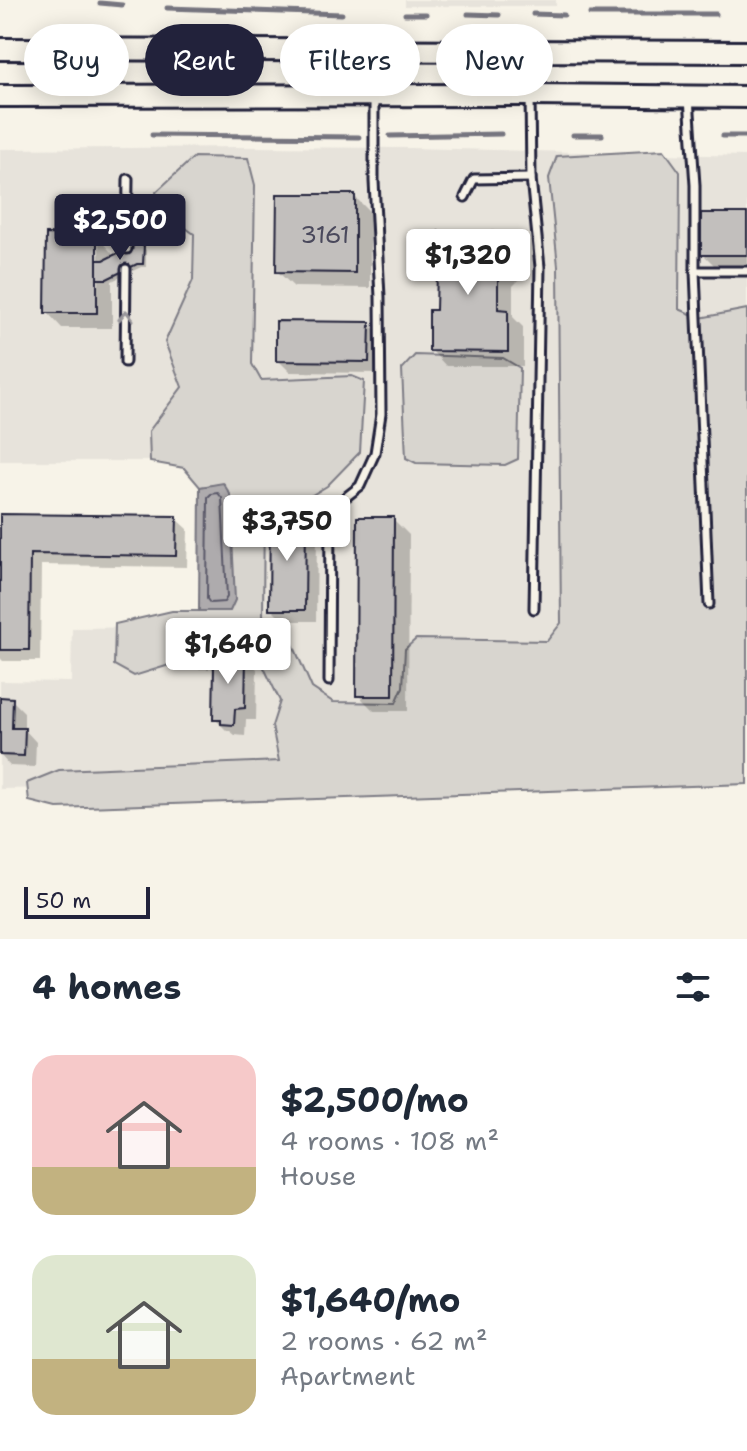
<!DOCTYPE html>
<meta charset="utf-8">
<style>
body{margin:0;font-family:"Shantell Sans",sans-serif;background:#f2f2f3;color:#1f2937;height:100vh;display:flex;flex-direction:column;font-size:30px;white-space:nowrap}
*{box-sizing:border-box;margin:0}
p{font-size:26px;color:#747a83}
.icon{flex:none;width:44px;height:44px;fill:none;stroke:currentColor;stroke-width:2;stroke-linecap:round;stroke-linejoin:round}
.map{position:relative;height:939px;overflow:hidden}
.panel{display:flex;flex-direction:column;background:#fff;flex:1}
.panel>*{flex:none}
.guide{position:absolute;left:24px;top:24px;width:700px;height:72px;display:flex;gap:16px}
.scale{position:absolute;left:24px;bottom:20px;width:126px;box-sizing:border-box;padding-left:8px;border:4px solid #22223b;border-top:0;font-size:22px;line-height:28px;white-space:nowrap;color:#22223b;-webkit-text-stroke:6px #f7f3e8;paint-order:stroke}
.price{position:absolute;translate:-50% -68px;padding:0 18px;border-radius:8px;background:#fff;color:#222;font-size:26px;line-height:52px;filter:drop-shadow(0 2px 4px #0008)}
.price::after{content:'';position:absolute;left:50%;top:48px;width:24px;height:18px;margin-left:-12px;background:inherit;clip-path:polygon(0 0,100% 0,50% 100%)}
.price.active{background:#22223b;color:#fff}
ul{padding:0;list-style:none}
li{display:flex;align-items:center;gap:24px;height:200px;padding:0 32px}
li span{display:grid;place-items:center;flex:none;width:224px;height:160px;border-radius:24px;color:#555}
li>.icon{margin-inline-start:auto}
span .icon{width:96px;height:96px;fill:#fffc;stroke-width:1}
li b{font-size:34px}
h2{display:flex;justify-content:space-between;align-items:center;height:96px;padding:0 32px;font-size:34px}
.chip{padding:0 28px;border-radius:36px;background:#fff;box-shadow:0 4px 20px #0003;font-size:28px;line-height:72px}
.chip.active{background:#22223b;color:#fff}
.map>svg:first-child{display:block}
.built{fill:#e7e3db}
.green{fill:#d8d5cf;stroke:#7d7c85;stroke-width:2}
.water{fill:#aeabad;stroke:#76747f;stroke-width:2}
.shadow{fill:#0003;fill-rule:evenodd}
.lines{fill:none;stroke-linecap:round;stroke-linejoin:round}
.shore{stroke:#5a5969;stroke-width:2}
.stream{stroke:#76747f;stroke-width:5}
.building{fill:#c2bfbd;stroke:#22223b;stroke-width:2}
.lane-casing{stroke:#22223b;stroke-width:13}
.secondary-casing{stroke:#22223b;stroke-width:26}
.lane{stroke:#f7f3e8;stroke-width:7}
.secondary{stroke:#f7f3e8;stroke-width:20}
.oneway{stroke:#97959a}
.labels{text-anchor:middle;stroke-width:8;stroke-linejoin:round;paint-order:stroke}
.number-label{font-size:24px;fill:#4a495c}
</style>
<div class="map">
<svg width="747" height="939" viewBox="0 0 747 939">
<rect width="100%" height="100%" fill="#f7f3e8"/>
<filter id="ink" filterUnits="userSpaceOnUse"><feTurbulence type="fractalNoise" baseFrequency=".0125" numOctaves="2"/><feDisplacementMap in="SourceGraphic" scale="16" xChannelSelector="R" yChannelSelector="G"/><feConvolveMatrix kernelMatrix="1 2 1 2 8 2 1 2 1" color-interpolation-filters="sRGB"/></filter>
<g filter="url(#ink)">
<g class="built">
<rect x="405" y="0" width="151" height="6"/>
<polygon points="245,147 408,148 747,156 747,776 0,789 0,681 71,682 72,628 244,626 244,461 0,461 0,149"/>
</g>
<g class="green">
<polygon points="664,150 680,172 679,309 700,318 747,309 747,784 57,808 29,801 27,783 59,770 279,761 272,726 280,701 258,655 213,647 176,663 134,676 114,665 115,624 172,611 229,611 224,484 200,487 184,468 150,462 149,431 182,387 165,342 193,280 194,234 161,210 156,192 194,157 248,158 255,185 252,364 261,380 352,376 364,381 360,452 327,486 294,506 264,505 263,616 285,626 312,688 333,702 396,703 403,687 405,649 416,639 547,641 561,623 558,266 549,178 557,156"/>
<polygon points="415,355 503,358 520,368 518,459 505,465 416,463 406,458 402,369"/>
</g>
<polygon class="water" points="223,483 230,494 235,600 230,611 199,611 200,487"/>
<g class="shadow">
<polygon points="354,196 370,212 370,288 294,287 278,272"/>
<polygon points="747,215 747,270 719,270 703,254"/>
<polygon points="493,235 529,270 513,286 513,317 523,327 523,366 446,366 431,350 438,312 462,256 473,256"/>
<path d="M97 237 112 253V258L143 247 146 250V267H141L112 281V328H62L47 312ZM95 242H99V285H95Z"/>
<polygon points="369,324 381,336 380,373 290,372 278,360"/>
<polygon points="0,516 176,518 188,529 187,567 41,565 40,661 3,661 0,658"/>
<polygon points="305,519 317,531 316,621 283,621 271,609"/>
<polygon points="393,519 409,535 408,711 374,711 358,695"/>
<polygon points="206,652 209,656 245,658 257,669 256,720 246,720 245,736 235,735 230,731 227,731 215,719 216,672 209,666 209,669 195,669 192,666"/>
<polygon points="0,699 12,700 24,712 24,729 36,742 35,767 10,766 0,755"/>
</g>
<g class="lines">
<polygon class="shore" points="218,493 222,498 227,597 224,602 210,603 207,599 208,497 211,494"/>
<g class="stream">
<polyline points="100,3 122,5"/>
<polyline points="167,8 342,14"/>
<polyline points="405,14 426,14"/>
<polyline points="468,14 499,15"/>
<polyline points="533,14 564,15"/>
<polyline points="590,14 716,14"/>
<polyline points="152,135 359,137"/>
<polyline points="573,135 602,135"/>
<polyline points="390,136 501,134"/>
<polyline points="723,136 747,136"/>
</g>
</g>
<g class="building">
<polygon points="277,194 355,194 355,273 276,272"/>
<rect x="701" y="213" width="46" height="42"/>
<polygon points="439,231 463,254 472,254 493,232 515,253 498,270 498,309 508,310 508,352 429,351 429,310 436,310 437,271 418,253"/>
<polygon points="46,234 97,235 97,313 45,313"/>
<polygon points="134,245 144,245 143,264 137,264 107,279 97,279 97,260 104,260"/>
<polygon points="276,321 370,322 369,362 276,361"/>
<polygon points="0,514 177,516 176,556 30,554 29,650 0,650"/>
<polygon points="270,516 306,517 305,610 269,610"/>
<polygon points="357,517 394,517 393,696 356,696"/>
<rect x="190" y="650" width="17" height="17"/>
<polygon points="207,655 246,656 245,708 235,709 234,725 221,724 221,720 213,720 214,666 207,666"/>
<polygon points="0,697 13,698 12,728 25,728 24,756 0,755"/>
</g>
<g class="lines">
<g class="lane-casing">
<g id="lane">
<polyline points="518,53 530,95 531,178 540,267 534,609"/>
<polyline points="689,98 695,185 695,271 747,271"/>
<polyline points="465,197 474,179 531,178"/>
<polyline points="127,249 128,179"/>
<polyline points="695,271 709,604"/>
<polyline points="125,362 126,269"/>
<polyline points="329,681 330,516 337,504 360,486 375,453 381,414 380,297 374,181 374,97"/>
</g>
</g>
<g class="secondary-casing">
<g id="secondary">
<polyline points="0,49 747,52"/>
<polyline points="0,96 530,95 747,97"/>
</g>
</g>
<use href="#lane" class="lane"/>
<use href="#secondary" class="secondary"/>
</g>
<defs><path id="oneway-chevron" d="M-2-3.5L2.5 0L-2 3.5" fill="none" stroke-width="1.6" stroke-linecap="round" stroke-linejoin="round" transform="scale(2)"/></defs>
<use class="oneway" href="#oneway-chevron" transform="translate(126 316) rotate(-89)"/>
</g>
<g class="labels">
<g class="number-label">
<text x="325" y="243">3161</text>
</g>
</g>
</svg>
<div class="scale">50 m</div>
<b class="price active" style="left:120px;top:262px">$2,500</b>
<b class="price" style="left:468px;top:297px">$1,320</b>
<b class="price" style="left:287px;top:563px">$3,750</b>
<b class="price" style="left:228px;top:686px">$1,640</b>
<div class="guide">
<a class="chip">Buy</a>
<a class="chip active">Rent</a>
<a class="chip">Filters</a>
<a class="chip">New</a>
</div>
</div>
<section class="panel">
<h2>4 homes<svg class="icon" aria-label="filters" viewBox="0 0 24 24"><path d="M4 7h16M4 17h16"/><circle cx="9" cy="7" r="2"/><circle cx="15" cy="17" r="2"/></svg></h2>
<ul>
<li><span style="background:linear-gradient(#f6c9c9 70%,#c2b280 0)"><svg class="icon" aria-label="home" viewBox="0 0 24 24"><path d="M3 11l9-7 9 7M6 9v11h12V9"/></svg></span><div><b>$2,500/mo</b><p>4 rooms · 108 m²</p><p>House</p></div></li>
<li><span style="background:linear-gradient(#dfe7d0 65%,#c2b280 0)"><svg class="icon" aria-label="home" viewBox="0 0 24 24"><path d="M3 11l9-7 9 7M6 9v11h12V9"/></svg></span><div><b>$1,640/mo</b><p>2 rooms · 62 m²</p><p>Apartment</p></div></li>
</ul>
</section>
